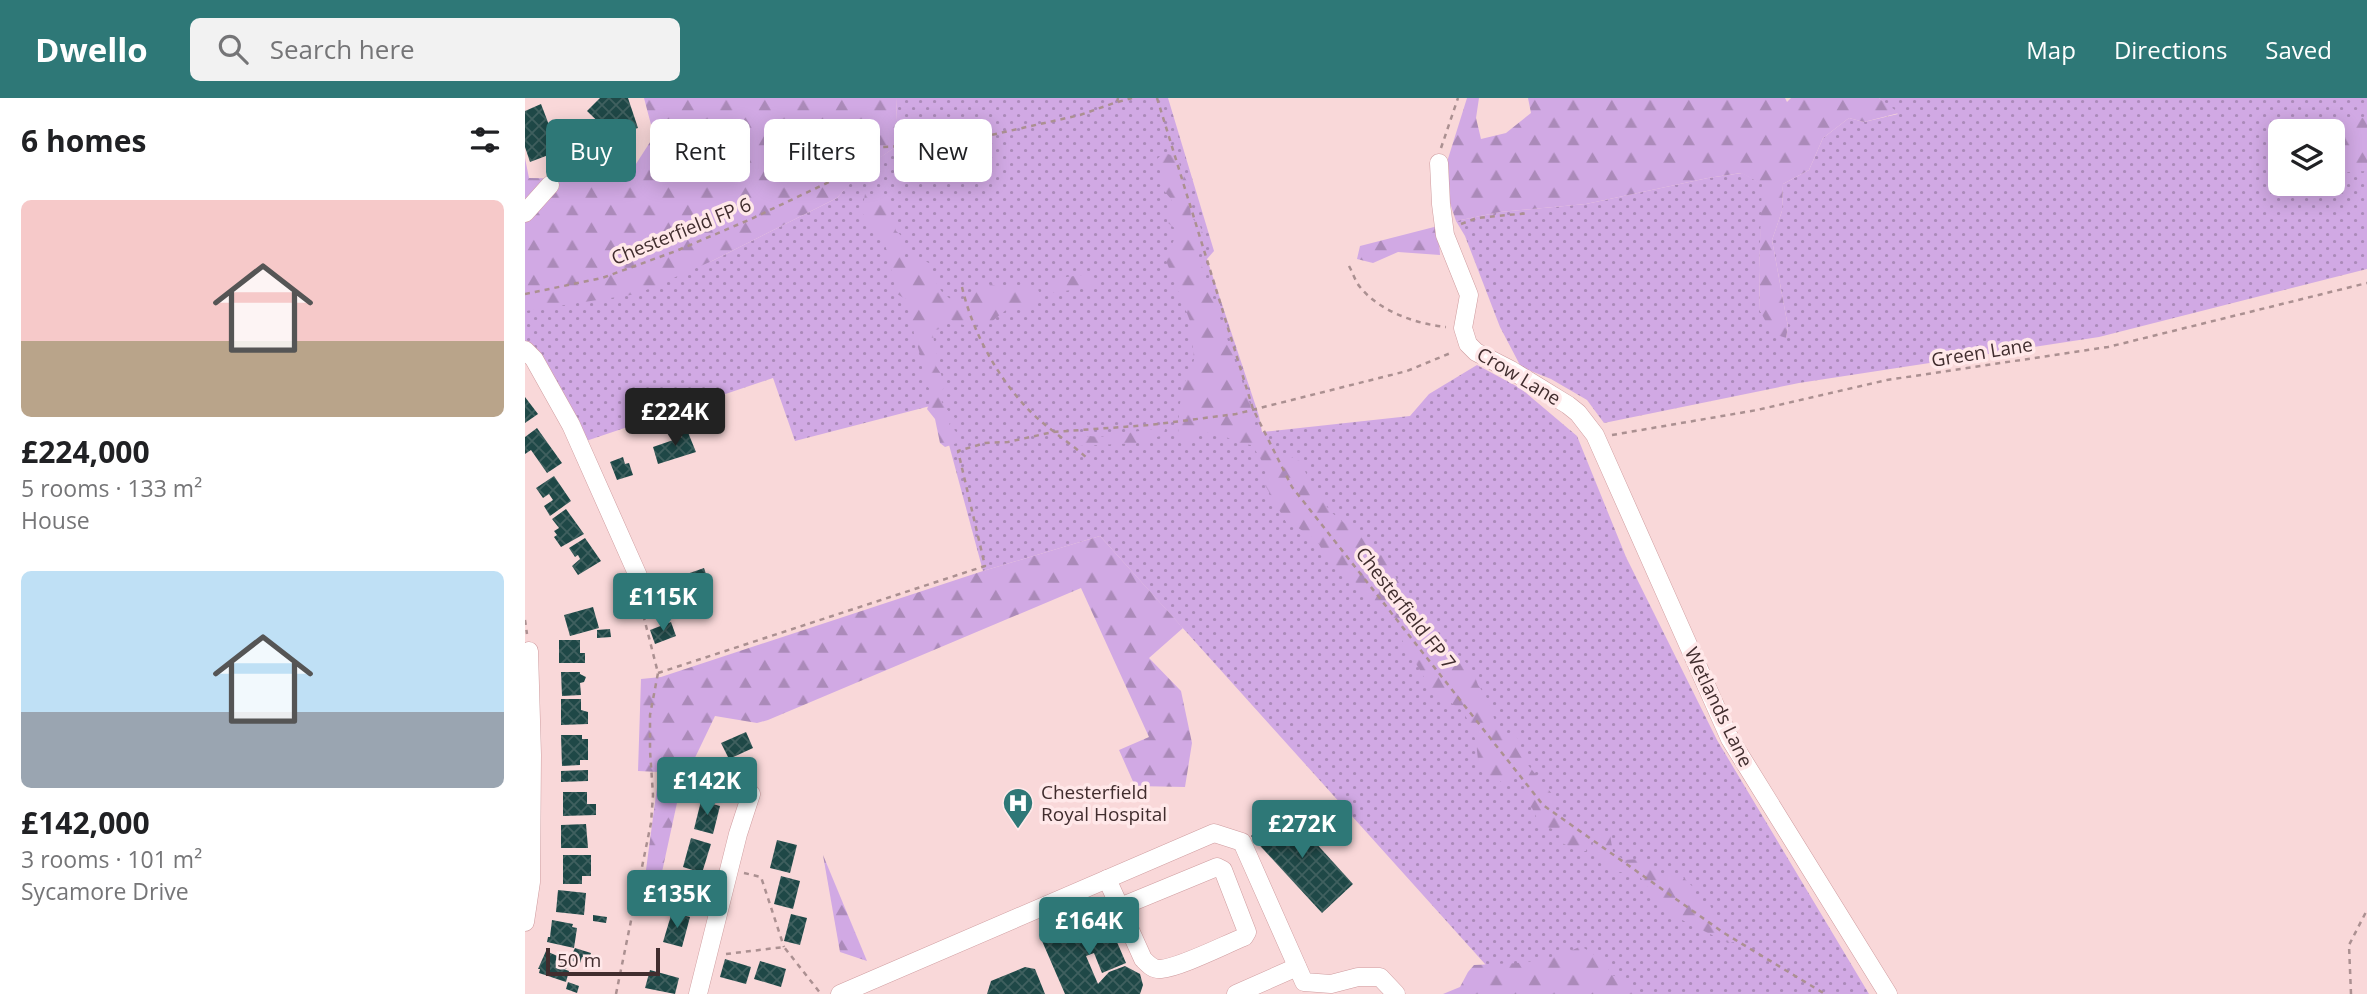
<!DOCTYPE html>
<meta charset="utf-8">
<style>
body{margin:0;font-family:"Open Sans",sans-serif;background:#f2f2f2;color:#202124;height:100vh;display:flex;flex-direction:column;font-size:26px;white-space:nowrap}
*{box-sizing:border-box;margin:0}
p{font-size:23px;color:#757577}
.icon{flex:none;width:38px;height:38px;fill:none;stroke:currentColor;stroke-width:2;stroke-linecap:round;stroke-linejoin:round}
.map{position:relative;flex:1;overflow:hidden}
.panel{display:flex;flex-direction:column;background:#fff;width:525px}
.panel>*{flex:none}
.top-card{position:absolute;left:21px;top:21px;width:665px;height:63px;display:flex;gap:14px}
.controls{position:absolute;left:1743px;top:21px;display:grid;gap:14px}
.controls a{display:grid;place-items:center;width:77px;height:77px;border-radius:10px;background:#fff;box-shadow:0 4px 18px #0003;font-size:35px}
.scale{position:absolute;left:21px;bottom:18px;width:114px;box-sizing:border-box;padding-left:7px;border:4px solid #412d2e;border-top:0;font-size:19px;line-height:24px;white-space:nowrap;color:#412d2e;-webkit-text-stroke:5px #ffe8e9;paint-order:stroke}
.price{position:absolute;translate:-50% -60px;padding:0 16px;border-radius:7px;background:#2e7877;color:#fff;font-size:23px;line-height:46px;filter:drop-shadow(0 2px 4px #0008)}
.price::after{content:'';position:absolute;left:50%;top:42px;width:21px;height:16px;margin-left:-10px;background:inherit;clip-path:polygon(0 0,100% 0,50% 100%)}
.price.current{background:#222;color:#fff}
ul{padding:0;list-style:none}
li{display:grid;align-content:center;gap:14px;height:371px;padding:0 21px}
li span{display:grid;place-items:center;height:217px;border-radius:10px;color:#555}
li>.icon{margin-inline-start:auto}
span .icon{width:126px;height:126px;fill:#fffc;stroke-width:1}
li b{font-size:30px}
h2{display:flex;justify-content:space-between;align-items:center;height:84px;padding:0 21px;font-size:30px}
.pill{padding:0 24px;border-radius:10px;background:#fff;box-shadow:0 4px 18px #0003;font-size:24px;line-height:63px}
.pill.current{background:#2e7877;color:#fff}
header{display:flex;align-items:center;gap:42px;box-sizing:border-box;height:98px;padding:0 35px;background:#2e7877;color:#fff}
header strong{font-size:33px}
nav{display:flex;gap:38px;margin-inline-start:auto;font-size:24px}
.search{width:490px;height:63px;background:#f2f2f2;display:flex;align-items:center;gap:18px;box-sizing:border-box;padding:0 24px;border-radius:10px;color:#757577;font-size:26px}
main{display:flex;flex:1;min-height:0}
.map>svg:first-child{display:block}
.grass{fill:url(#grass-dots);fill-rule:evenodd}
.forest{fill:url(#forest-firs)}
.building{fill:url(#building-cross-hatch)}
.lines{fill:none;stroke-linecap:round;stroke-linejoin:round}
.minor-casing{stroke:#cf9c9f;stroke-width:19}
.path{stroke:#ab9091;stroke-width:2.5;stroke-dasharray:5 5;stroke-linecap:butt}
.minor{stroke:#fff;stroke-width:18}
.labels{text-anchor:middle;stroke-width:7;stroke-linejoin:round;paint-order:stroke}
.street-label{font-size:19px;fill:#412d2e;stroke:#ffe8e9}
.poi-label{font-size:19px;fill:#412d2e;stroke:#ffe8e9;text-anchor:start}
</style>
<header>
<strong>Dwello</strong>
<div class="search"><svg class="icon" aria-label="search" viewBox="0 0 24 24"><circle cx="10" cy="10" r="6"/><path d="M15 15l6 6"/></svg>Search here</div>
<nav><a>Map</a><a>Directions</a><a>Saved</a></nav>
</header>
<main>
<section class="panel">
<h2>6 homes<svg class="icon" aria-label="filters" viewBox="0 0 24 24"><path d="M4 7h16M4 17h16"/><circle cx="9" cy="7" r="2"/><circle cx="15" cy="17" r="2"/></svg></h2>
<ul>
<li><span style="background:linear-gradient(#f6c9c9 65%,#b9a48a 0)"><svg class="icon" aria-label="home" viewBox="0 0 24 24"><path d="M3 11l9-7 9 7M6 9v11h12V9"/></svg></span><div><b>£224,000</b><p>5 rooms · 133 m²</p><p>House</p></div></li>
<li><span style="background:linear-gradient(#bfe0f5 65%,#9aa5b1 0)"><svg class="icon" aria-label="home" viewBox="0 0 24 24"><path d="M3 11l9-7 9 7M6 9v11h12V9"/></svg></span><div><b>£142,000</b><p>3 rooms · 101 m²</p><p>Sycamore Drive</p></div></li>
</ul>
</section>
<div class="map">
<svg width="1842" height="896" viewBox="0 0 1842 896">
<defs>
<pattern id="grass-dots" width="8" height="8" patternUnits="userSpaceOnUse" patternTransform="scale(1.75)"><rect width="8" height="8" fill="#d1a9e4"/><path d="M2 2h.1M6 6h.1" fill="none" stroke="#ab8ab9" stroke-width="1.8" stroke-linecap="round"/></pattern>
<pattern id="forest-firs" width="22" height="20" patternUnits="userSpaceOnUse" patternTransform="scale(1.75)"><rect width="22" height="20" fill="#d1a9e4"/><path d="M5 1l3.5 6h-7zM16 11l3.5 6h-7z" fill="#ab8ab9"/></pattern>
<pattern id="building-cross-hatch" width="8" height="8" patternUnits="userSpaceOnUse" patternTransform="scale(1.75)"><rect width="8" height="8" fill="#1f4847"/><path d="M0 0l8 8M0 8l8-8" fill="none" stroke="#40605f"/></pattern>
</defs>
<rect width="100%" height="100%" fill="#f9d8d9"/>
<g class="grass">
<polygon points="371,0 643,0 689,153 682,161 734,318 737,334 885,318 904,296 952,267 995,290 1052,338 1101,459 1192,642 1344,896 987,896 575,438 458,473 413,306 270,343 248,280 58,344 0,244 0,212 187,163 312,100 334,74 373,47"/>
<path d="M1354 0H1842V171L1574 239 1274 285 1079 325 1062 302 1026 281 996 269 975 229 940 138 931 123 975 114 1061 106 1183 80 1217 75 1238 86 1234 171 1235 213 1261 240 1263 229 1247 142 1257 113 1258 86 1284 72 1298 40 1324 20 1339 24 1373 16ZM1755 33H1808V86H1755Z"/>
</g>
<g class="forest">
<polygon points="119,0 371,0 373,47 335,74 312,100 187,163 112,196 0,213 0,60 4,80 64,81 109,69 129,38"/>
<polygon points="942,0 954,0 951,20 956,41 981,35 1006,15 1003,0 1260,0 1262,4 1266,0 1354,0 1374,15 1339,24 1324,20 1298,40 1284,72 1258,86 1257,113 1247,142 1263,229 1261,240 1247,235 1235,213 1234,171 1237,86 1216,75 1183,80 1061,106 975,114 931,123 923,99 922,64"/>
<polygon points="1842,19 1842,73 1808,75 1808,33 1796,33 1813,24"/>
<polygon points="639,55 653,59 656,73 663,85 666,119 675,128 682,146 673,157 725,306 732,335 749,351 777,364 785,387 806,414 859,458 883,501 903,511 919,548 935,558 947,571 953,587 961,598 970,623 978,636 991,637 1002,666 1033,703 1027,716 1049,722 1060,730 1063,744 1061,753 1050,754 1046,749 1034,744 1037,728 1031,732 1015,727 1007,710 999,705 1002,691 997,677 988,674 980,686 962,676 953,662 951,643 939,614 906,591 861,515 821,475 806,467 792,443 772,429 761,424 740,387 741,370 727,347 715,346 693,335 679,334 669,341 653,342 654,310 659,286 669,262 665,223 640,160 652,136 652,132 643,125 642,120 648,110 646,101 640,94 632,61"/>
<path d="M340 96 361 101 371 133 380 141 376 161 381 165 392 159 404 165C410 183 414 198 433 204L466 186C486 196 493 187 513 191L516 200 500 210 481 212 465 225 442 228 429 224 421 217 418 230 407 233 412 258 409 265 416 276 420 288C410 302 420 309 430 320L424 326 433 336 432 345 420 349 415 345 410 321 402 311 407 300V294L398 283 397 263 389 236 384 203 372 196 359 142 347 133 337 114Z"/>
<polygon points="913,128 915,157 873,154 848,165 832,161 835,148"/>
<polygon points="565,176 572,182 567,189 526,195 526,186 533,180"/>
<polygon points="641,329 638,337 613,345 554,348 549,342 564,338 575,339"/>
<polygon points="575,438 658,530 624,560 656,593 667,645 660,689 610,688 594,652 624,639 556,490 243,622 232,625 190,618 155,691 137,774 121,772 134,674 113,673 116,581 136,579 458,473"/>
<path d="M1070 734 1085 737 1088 754 1099 762 1116 761 1132 779H1158L1168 789 1173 802 1184 805 1194 827 1211 835 1209 844 1203 845 1141 814 1112 775C1097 776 1077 773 1074 756L1067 750Z"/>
<polygon points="298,757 342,863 315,854"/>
<path d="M1056 848 1083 866V876L1106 883 1112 896H918L935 889 943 874 949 867C990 864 1018 868 1056 848Z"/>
</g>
<g class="building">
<polygon points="75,0 103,0 113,30 87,37 62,13"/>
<polygon points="16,6 34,53 5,64 0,49 0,13"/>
<polygon points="0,299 13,316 0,325"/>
<polygon points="157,329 162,332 171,354 133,366 128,349 157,339 155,333"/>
<polygon points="12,330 37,365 22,375 6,352 0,356 0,339"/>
<polygon points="98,359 100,366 104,365 108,377 92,382 85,364"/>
<polygon points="29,378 46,403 25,418 19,408 28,402 24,396 18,400 11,390"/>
<polygon points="41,411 59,436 36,449 29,439 32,437 29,433 34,430 27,421"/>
<polygon points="60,440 76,463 53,477 47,468 55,461 53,457 50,459 44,450"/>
<polygon points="179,470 184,485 163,491 159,477"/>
<polygon points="68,509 74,530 45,538 39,517"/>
<polygon points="146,524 151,538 130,546 125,532"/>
<polygon points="85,531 86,539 72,540 72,532"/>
<polygon points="34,542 55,542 55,555 60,555 60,565 34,565"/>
<polygon points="36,574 55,574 55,576 61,579 59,584 55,585 56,597 37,598"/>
<polygon points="36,601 56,601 56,612 63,614 63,626 36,627"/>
<polygon points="221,634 228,650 204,661 196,645"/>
<polygon points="36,637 57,637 57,641 63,641 63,662 55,662 55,667 37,668"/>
<polygon points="188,668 207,673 200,701 181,696"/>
<polygon points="63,672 63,683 36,684 36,673"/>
<polygon points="38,694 62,694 62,706 71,706 71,717 38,718"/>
<polygon points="176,703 195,708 188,736 169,731"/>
<polygon points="758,709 828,786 797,815 726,738"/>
<polygon points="61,726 63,750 36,750 36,727"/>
<polygon points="166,740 186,746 177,775 158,769"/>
<polygon points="252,742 272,747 265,775 245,770"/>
<polygon points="38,757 66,757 66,778 57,778 57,786 38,786"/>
<polygon points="157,777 175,783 166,810 148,805"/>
<polygon points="256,778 275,783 268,811 249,806"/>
<polygon points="33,792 61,795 59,817 31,814"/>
<polygon points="577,809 601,865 577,875 569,855 561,858 573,886 584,874 600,868 615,876 618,887 615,896 540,896 514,836"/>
<polygon points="147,814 165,819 157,849 138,844"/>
<polygon points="266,816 282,820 275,847 259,843"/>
<polygon points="68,817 82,819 81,825 68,823"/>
<polygon points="27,822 48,826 47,829 52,830 49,850 22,844 23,839 25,839"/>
<polygon points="50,850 66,855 64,861 57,859 55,865 44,862"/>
<polygon points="21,853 44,863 41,871 36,870 44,873 41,884 14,875 15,871 13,871"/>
<polygon points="200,861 226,869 221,886 195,879"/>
<polygon points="235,863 261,871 256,889 229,881"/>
<polygon points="500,869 510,871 520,896 462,896 466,883"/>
<polygon points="125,872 154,880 150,896 120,890"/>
<polygon points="43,884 54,888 52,895 41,891"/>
</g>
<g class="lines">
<g class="minor-casing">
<g id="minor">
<polyline points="914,65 916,106 920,137 944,197 938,230 943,246 951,254 986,272 1043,307 1053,315 1070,337 1205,641 1363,896"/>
<polyline points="0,115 25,87"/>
<polyline points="0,252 9,261 46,327 118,489"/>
<path d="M582 781 618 861C623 866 628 872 636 871 656 869 699 847 719 839L722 834 698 772 692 769 595 809"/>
<polyline points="0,824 6,784 7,657 4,553"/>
<polyline points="173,896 213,736 226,696"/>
<polyline points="315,896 689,735 717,744 779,884 806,886 833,879 855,879 871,896"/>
<polyline points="711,896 772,869"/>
</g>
</g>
<g class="path">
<polyline points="632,0 728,311 767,389 1018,707 1199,835 1300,896"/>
<polyline points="593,4 607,0"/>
<polyline points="916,50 933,0"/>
<polyline points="936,126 952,120 1004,115"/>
<path d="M824 168C828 175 830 183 835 189 854 213 891 226 921 229"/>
<path d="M437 189C447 232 470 275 500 308 518 328 542 342 562 360"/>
<polyline points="0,196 77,180 151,153 226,121 304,84 357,49 426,46 555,17 592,4 593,0"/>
<polyline points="1087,337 1232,312 1362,282 1583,249 1842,185"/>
<polyline points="0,522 2,536"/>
<polyline points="133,575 460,468 433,353 460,345 483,344 528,334 625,327 711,316 882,273 928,254"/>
<polyline points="219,775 236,779 259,849"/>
<polyline points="201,856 259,849 296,896"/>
<polyline points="91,896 126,725 128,697 125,653 125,617 133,575 115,504"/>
<polyline points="1826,896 1824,847 1842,812"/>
</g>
<use href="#minor" class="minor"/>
</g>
<defs>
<g id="hospital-pin" transform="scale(1.575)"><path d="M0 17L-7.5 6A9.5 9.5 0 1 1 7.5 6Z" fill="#2e7877" stroke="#ffe8e9"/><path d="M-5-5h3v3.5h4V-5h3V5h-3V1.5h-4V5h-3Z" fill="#fff"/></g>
</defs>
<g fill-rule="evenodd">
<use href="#hospital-pin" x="493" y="705"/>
</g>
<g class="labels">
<g class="street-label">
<text transform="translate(156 133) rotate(-22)" y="7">Chesterfield FP 6</text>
<text transform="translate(1457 254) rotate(-9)" y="7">Green Lane</text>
<text transform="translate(994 278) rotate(31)" y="7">Crow Lane</text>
<text transform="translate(881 510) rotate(52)" y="7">Chesterfield FP 7</text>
<text transform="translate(1194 609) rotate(64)" y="7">Wetlands Lane</text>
</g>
<g class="poi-label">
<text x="516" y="701">Chesterfield<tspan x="516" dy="22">Royal Hospital</tspan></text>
</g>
</g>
</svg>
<div class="controls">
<a><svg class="icon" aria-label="layers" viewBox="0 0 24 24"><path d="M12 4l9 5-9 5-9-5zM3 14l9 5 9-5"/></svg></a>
</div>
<div class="scale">50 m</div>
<b class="price current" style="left:150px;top:350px">£224K</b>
<b class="price" style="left:138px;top:535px">£115K</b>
<b class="price" style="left:182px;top:719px">£142K</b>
<b class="price" style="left:777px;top:762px">£272K</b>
<b class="price" style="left:152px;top:832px">£135K</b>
<b class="price" style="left:564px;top:859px">£164K</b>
<div class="top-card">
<a class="pill current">Buy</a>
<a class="pill">Rent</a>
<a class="pill">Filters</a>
<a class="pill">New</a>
</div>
</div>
</main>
